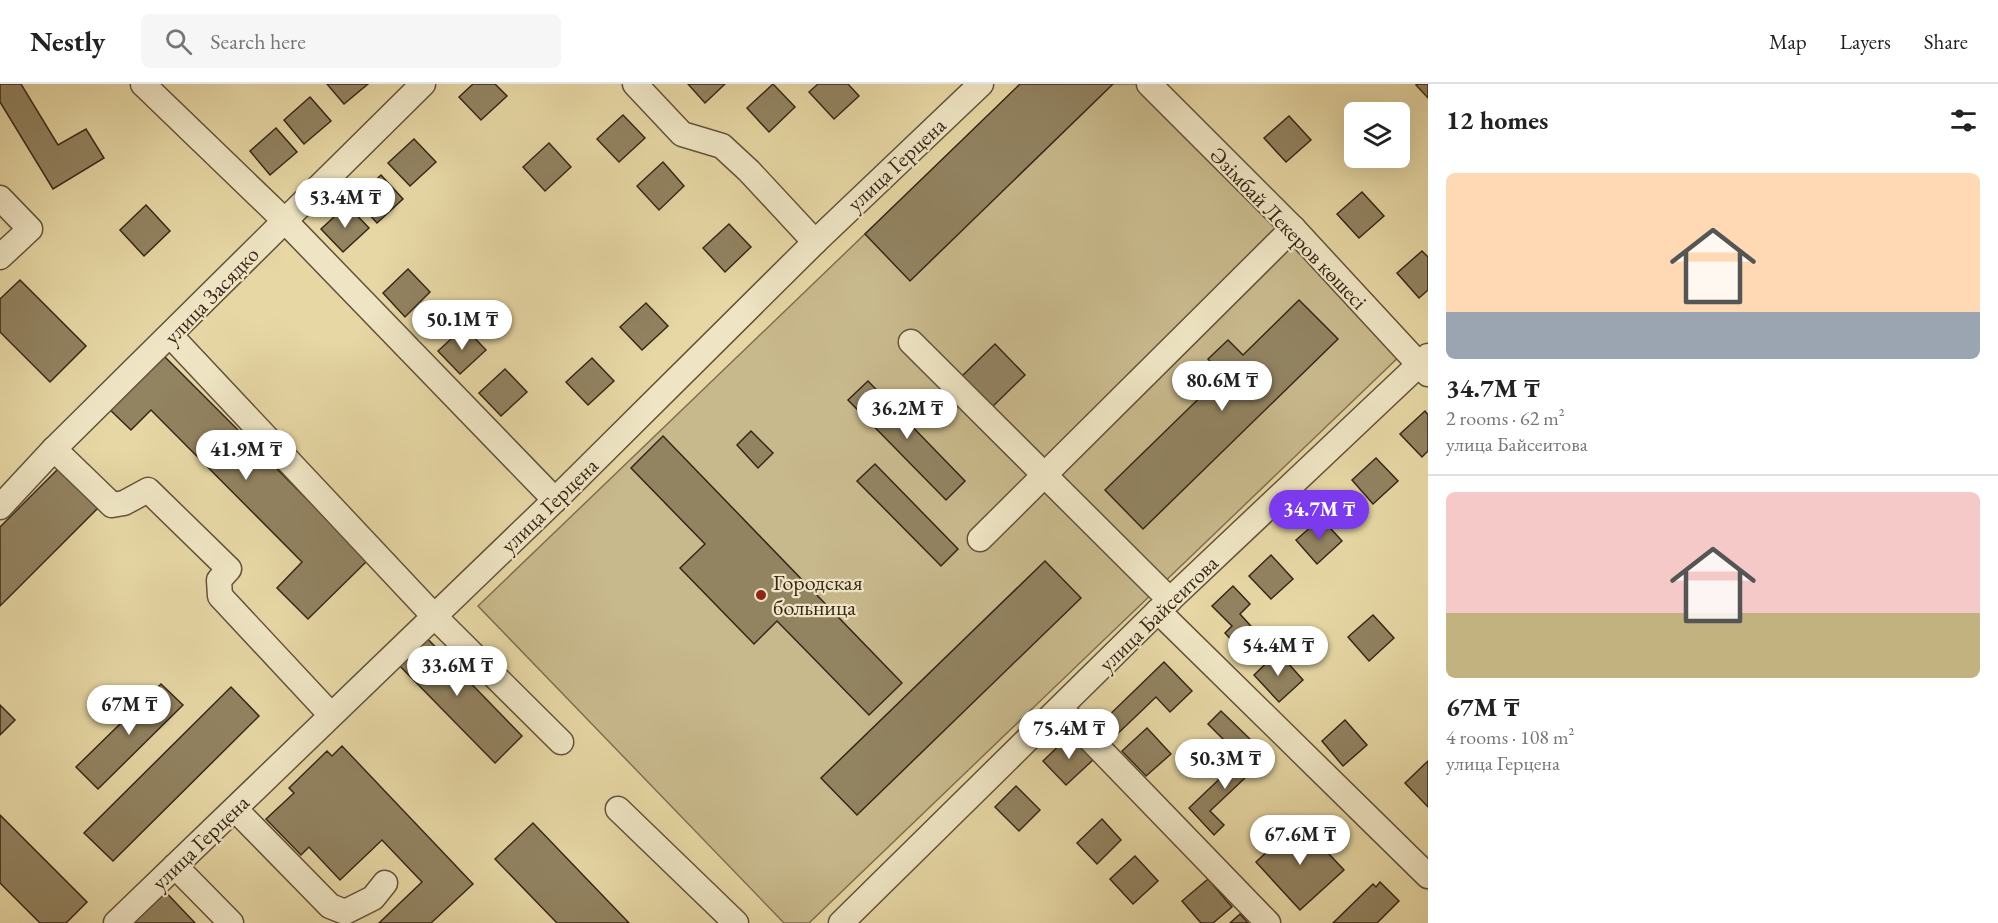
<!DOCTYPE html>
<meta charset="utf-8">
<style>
body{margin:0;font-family:"EB Garamond",serif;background:#f6f6f6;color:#222;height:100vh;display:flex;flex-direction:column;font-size:22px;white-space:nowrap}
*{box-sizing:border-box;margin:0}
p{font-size:20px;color:#767676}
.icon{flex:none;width:33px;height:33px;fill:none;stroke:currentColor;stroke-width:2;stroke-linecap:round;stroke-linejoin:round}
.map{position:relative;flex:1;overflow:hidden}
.sheet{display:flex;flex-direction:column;background:#fff;width:570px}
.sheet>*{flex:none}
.buttons{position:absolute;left:1344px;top:18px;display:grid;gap:12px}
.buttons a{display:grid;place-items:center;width:66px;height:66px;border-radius:9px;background:#fff;box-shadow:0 6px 24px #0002;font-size:30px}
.price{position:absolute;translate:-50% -51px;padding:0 14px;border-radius:21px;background:#fff;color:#222;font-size:20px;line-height:39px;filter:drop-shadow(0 2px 3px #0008)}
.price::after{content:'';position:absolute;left:50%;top:36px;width:18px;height:14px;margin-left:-9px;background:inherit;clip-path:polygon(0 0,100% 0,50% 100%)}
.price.selected{background:#7c3aed;color:#fff}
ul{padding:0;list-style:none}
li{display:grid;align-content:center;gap:12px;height:318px;padding:0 18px}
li+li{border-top:2px solid #e0e0e0}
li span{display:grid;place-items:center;height:186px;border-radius:9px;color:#555}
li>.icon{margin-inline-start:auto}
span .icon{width:108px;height:108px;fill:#fffc;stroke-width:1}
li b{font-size:26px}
h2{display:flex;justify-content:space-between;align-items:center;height:72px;padding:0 18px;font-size:26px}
header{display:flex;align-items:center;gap:36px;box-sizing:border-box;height:84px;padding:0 30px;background:#fff;border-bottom:2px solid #e0e0e0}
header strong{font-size:28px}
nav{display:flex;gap:33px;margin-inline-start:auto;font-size:21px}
.search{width:420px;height:54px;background:#f6f6f6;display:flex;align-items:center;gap:15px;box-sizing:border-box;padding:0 21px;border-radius:9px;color:#767676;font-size:22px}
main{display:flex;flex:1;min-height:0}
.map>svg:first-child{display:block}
.green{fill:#c8b98c;stroke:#807052;stroke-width:1.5}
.building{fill:#928361;stroke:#382719;stroke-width:1.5}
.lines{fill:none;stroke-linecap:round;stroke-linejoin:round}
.minor-casing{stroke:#64533c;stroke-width:27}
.minor{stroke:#efe5c4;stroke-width:24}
.poi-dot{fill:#8f2418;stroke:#efe5c4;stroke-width:2}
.labels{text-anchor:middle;stroke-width:4.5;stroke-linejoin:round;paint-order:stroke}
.street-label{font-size:22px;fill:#382719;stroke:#efe5c4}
.poi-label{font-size:22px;fill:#382719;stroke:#efe5c4;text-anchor:start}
</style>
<header>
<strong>Nestly</strong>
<div class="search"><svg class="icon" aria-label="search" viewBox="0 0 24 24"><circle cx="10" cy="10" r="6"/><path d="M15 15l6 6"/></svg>Search here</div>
<nav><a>Map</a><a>Layers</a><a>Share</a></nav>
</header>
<main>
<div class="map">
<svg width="1428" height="839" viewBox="0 0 1428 839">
<rect width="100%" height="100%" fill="#e6d7a4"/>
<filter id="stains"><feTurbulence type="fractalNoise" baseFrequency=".00333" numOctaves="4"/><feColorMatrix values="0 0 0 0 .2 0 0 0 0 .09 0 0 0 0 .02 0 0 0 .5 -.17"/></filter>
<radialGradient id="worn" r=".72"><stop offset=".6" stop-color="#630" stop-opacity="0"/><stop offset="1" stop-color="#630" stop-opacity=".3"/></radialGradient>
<polygon class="green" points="1021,0 1148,0 1406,266 809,839 784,839 478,522"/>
<g class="building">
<polygon points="0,0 21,0 58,61 86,45 104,74 53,105 0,18"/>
<polygon points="327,0 368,0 344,20"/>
<polygon points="473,0 495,0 507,12 481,36 459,13"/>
<polygon points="688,0 725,0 705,19"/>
<polygon points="773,0 795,23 769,48 747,24"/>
<polygon points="818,0 848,0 859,12 834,35 809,8"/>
<polygon points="1020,0 1113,0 910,197 865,150"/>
<polygon points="1418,0 1428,0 1428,14 1416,1"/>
<polygon points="310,13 331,37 304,60 284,36"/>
<polygon points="623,31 645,54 619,78 597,55"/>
<polygon points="1289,32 1311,56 1286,78 1264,54"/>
<polygon points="276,44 297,68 270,91 250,67"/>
<polygon points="414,55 436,78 410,102 388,79"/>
<polygon points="549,59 571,83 545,107 523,83"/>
<polygon points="663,78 684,102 659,126 637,102"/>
<polygon points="381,91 403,115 377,139 355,115"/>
<polygon points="1362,108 1384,132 1359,154 1337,130"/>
<polygon points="146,121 170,147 144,172 120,146"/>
<polygon points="347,121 369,144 343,168 321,145"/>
<polygon points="729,140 751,163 725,188 703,164"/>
<polygon points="1422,167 1428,173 1428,206 1419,214 1397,189"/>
<polygon points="408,185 430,208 405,233 383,209"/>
<polygon points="20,196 86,262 50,298 0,248 0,215"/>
<polygon points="1299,216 1338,255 1143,445 1105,406 1223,291 1208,275 1228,256 1243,271"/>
<polygon points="646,219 668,242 642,266 620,243"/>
<polygon points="464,243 486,266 460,290 438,267"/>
<polygon points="995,260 1025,291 990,325 960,294"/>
<polygon points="160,268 368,476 308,535 277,504 302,478 151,326 131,346 106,322"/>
<polygon points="592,274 614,297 588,321 566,298"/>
<polygon points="505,285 527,308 501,332 479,309"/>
<polygon points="868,297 965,397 946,416 848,316"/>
<polygon points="1425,327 1428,331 1428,367 1422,373 1400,350"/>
<polygon points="751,347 773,369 758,384 737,361"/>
<polygon points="663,352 902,599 869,631 777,537 754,560 680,484 705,460 631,384"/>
<polygon points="1376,374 1398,397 1373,420 1352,396"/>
<polygon points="875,380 958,465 941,482 857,397"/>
<polygon points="62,381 101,421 0,522 0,443"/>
<polygon points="1321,434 1342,457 1317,480 1296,456"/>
<polygon points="1271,471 1293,495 1271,515 1249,492"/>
<polygon points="1045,477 1081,514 857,731 821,694"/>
<polygon points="1233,502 1250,520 1240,530 1258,550 1241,566 1225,549 1232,542 1212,522"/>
<polygon points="1373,531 1394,554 1369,577 1348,553"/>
<polygon points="420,547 522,652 495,679 392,574"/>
<polygon points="1278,568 1303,596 1279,618 1254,591"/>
<polygon points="1164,578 1192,607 1170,628 1156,613 1110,657 1097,643"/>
<polygon points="161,600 183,621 98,705 76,683"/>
<polygon points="231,603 259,632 113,777 84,749"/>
<polygon points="0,621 15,636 0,651"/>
<polygon points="1221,627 1252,657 1226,683 1216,674 1229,661 1208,640"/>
<polygon points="1345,636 1367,661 1343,682 1322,657"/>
<polygon points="1147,644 1171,670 1146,692 1122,667"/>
<polygon points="1071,650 1094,675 1066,701 1043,677"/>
<polygon points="342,662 473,800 431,839 379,839 422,798 382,756 340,796 309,763 301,771 266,735 294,709 289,704 327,667 332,672"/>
<polygon points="1253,663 1265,675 1210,727 1224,741 1214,751 1189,724"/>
<polygon points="1428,677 1428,723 1405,699"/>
<polygon points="1016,702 1040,726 1019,747 995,723"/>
<polygon points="0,731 87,818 66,839 40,839 0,799"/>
<polygon points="1102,735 1121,756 1097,780 1077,759"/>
<polygon points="1299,738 1344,786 1300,826 1256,778"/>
<polygon points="533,739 629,839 557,839 495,775"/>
<polygon points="1135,772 1158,797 1133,820 1110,795"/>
<polygon points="1208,795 1232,823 1213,839 1201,839 1182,817"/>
<polygon points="1380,798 1399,817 1377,839 1333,839 1373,800 1376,803"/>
<polygon points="158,800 195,839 117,839"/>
<polygon points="1240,830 1248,839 1230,839"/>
</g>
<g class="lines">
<g class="minor-casing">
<g id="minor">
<polyline points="143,0 284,136 555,416"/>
<polyline points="635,0 682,50 722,62 749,87 815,158"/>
<polyline points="1149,0 1293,144 1428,290"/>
<polyline points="0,114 30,145 0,173"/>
<polyline points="171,252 434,532 561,658"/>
<polyline points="911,258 1170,516"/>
<polyline points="54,365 112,421 124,419 148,406 229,485 219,496 220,512 331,631"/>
<polyline points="0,423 54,365 423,0"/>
<polyline points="980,455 1293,144"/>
<polyline points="1158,527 1428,792"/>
<polyline points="1061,625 1268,839"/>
<polyline points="235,725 330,822 345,828 373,814 385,799"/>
<polyline points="618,725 736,839"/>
<polyline points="175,782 231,839"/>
<polyline points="116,839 555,416 815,158 981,0"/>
<polyline points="841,839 1158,527 1428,272"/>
</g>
</g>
<use href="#minor" class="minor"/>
</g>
<circle class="poi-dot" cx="761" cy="511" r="6"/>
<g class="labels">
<g class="street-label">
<text transform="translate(896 80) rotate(-43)" y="8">улица Герцена</text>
<text transform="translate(1289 144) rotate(46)" y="8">Әзімбай Лекеров көшесі</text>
<text transform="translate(211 211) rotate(-46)" y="8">улица Засядко</text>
<text transform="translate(549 421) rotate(-44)" y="8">улица Герцена</text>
<text transform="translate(1158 529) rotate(-44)" y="8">улица Байсеитова</text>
<text transform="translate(200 758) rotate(-44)" y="8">улица Герцена</text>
</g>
<g class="poi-label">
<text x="773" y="506">Городская<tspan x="773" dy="25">больница</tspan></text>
</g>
</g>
<rect width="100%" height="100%" filter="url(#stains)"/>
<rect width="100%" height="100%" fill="url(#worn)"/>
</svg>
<div class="buttons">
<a><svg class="icon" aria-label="layers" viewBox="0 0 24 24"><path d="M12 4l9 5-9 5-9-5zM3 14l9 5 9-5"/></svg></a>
</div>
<b class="price" style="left:345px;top:145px">53.4M ₸</b>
<b class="price" style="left:462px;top:267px">50.1M ₸</b>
<b class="price" style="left:1222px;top:328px">80.6M ₸</b>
<b class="price" style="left:907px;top:356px">36.2M ₸</b>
<b class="price" style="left:246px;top:397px">41.9M ₸</b>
<b class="price selected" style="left:1319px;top:457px">34.7M ₸</b>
<b class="price" style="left:1278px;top:593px">54.4M ₸</b>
<b class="price" style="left:457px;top:613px">33.6M ₸</b>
<b class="price" style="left:129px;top:652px">67M ₸</b>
<b class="price" style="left:1069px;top:676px">75.4M ₸</b>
<b class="price" style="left:1225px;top:706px">50.3M ₸</b>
<b class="price" style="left:1300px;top:782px">67.6M ₸</b>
</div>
<section class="sheet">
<h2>12 homes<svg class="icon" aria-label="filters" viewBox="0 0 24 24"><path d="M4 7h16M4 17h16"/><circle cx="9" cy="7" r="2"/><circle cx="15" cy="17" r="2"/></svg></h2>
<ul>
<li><span style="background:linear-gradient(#ffd9b3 75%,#9aa5b1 0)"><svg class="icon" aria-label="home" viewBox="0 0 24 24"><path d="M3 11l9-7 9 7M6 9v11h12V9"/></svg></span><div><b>34.7M ₸</b><p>2 rooms · 62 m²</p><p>улица Байсеитова</p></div></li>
<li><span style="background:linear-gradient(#f6c9c9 65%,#c2b280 0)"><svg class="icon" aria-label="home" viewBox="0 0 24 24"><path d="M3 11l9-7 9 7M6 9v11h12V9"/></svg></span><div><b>67M ₸</b><p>4 rooms · 108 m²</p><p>улица Герцена</p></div></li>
</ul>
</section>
</main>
